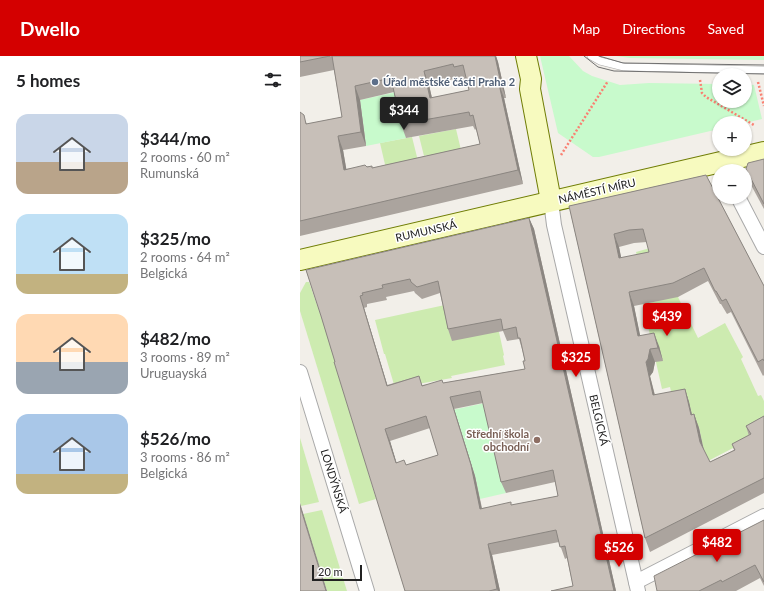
<!DOCTYPE html>
<meta charset="utf-8">
<style>
body{margin:0;font-family:Lato,sans-serif;background:#f6f6f6;color:#202124;height:100vh;display:flex;flex-direction:column;font-size:15px;white-space:nowrap}
*{box-sizing:border-box;margin:0}
p{font-size:13px;color:#757577}
.icon{flex:none;width:22px;height:22px;fill:none;stroke:currentColor;stroke-width:2;stroke-linecap:round;stroke-linejoin:round}
.map{position:relative;flex:1;overflow:hidden}
.panel{display:flex;flex-direction:column;background:#fff;width:300px}
.panel>*{flex:none}
.buttons{position:absolute;left:412px;top:12px;display:grid;gap:8px}
.buttons a{display:grid;place-items:center;width:40px;height:40px;border-radius:50%;background:#fff;box-shadow:0 1px 3px #0004;font-size:20px}
.scale{position:absolute;left:12px;bottom:10px;width:50px;box-sizing:border-box;padding-left:4px;border:2px solid #222;border-top:0;font-size:11px;line-height:14px;white-space:nowrap;color:#222;-webkit-text-stroke:3px #fff;paint-order:stroke}
.price{position:absolute;translate:-50% -34px;padding:0 9px;border-radius:4px;background:#d40000;color:#fff;font-size:13px;line-height:26px;filter:drop-shadow(0 1px 2px #0008)}
.price::after{content:'';position:absolute;left:50%;top:24px;width:12px;height:9px;margin-left:-6px;background:inherit;clip-path:polygon(0 0,100% 0,50% 100%)}
.price.selected{background:#222;color:#fff}
ul{padding:0;list-style:none}
li{display:flex;align-items:center;gap:12px;height:100px;padding:0 16px}
li span{display:grid;place-items:center;flex:none;width:112px;height:80px;border-radius:12px;color:#555}
li>.icon{margin-inline-start:auto}
span .icon{width:48px;height:48px;fill:#fffc;stroke-width:1}
li b{font-size:17px}
h2{display:flex;justify-content:space-between;align-items:center;height:48px;padding:0 16px;font-size:17px}
header{display:flex;align-items:center;gap:24px;box-sizing:border-box;height:56px;padding:0 20px;background:#d40000;color:#fff}
header strong{font-size:19px}
nav{display:flex;gap:22px;margin-inline-start:auto;font-size:14px}
main{display:flex;flex:1;min-height:0}
.map>svg:first-child{display:block}
.grass{fill:#cdebb0}
.park{fill:#c8facc}
.lines{fill:none;stroke-linecap:round;stroke-linejoin:round}
.lane-casing{stroke:#a9a9a9;stroke-width:8}
.street-casing{stroke:#a9a9a9;stroke-width:16}
.secondary-casing{stroke:#707d05;stroke-width:22}
.path{stroke:#fa8072;stroke-width:2.5;stroke-dasharray:2 2;stroke-linecap:butt}
.lane{stroke:#fff;stroke-width:7}
.street{stroke:#fff;stroke-width:14}
.secondary{stroke:#f7fabf;stroke-width:20}
.tram{stroke:#707070;stroke-width:1}
.wall{fill:#aba49e;fill-rule:evenodd}
.shaded-wall{fill:#8b8681}
.building{fill:#c7bfb8;stroke:#8b8681;fill-rule:evenodd}
.service-dot{fill:#5c6f8a;stroke:#fff;stroke-width:1.5}
.education-dot{fill:#8d6e63;stroke:#fff;stroke-width:1.5}
.labels{text-anchor:middle;stroke-width:3;stroke-linejoin:round;paint-order:stroke}
.service-label{font-size:11px;font-weight:bold;fill:#4e5e75;stroke:#fff;text-anchor:start}
.street-label{font-size:11px;fill:#222;stroke:#fff}
.education-label{font-size:11px;font-weight:bold;fill:#785e54;stroke:#fff;text-anchor:end}
</style>
<header>
<strong>Dwello</strong>
<nav><a>Map</a><a>Directions</a><a>Saved</a></nav>
</header>
<main>
<section class="panel">
<h2>5 homes<svg class="icon" aria-label="filters" viewBox="0 0 24 24"><path d="M4 7h16M4 17h16"/><circle cx="9" cy="7" r="2"/><circle cx="15" cy="17" r="2"/></svg></h2>
<ul>
<li><span style="background:linear-gradient(#c9d6e8 60%,#b9a48a 0)"><svg class="icon" aria-label="home" viewBox="0 0 24 24"><path d="M3 11l9-7 9 7M6 9v11h12V9"/></svg></span><div><b>$344/mo</b><p>2 rooms · 60 m²</p><p>Rumunská</p></div></li>
<li><span style="background:linear-gradient(#bfe0f5 75%,#c2b280 0)"><svg class="icon" aria-label="home" viewBox="0 0 24 24"><path d="M3 11l9-7 9 7M6 9v11h12V9"/></svg></span><div><b>$325/mo</b><p>2 rooms · 64 m²</p><p>Belgická</p></div></li>
<li><span style="background:linear-gradient(#ffd9b3 60%,#9aa5b1 0)"><svg class="icon" aria-label="home" viewBox="0 0 24 24"><path d="M3 11l9-7 9 7M6 9v11h12V9"/></svg></span><div><b>$482/mo</b><p>3 rooms · 89 m²</p><p>Uruguayská</p></div></li>
<li><span style="background:linear-gradient(#a9c7e8 75%,#c2b280 0)"><svg class="icon" aria-label="home" viewBox="0 0 24 24"><path d="M3 11l9-7 9 7M6 9v11h12V9"/></svg></span><div><b>$526/mo</b><p>3 rooms · 86 m²</p><p>Belgická</p></div></li>
</ul>
</section>
<div class="map">
<svg width="464" height="535" viewBox="0 0 464 535">
<rect width="100%" height="100%" fill="#f2efe9"/>
<g class="grass">
<polygon points="156,73 161,94 128,102 127,99 124,100 119,80"/>
<polygon points="112,81 119,109 87,117 80,87"/>
<polygon points="350,192 372,227 379,240 378,241 398,282 425,267 443,301 441,303 458,340 461,339 464,345 464,376 406,406 399,371 374,349 370,331 362,333 343,248 358,245 340,213 336,196"/>
<polygon points="6,226 9,226 25,272 76,443 59,448 0,255 0,237"/>
<polygon points="145,249 199,276 204,299 203,300 205,309 151,320 152,322 95,332 85,298 84,298 75,264"/>
<polygon points="0,382 19,446 1,450 0,446"/>
<polygon points="22,454 47,535 27,535 3,458"/>
</g>
<g class="park">
<polygon points="240,0 269,0 283,15 292,20 320,29 349,27 419,28 419,45 445,45 445,28 454,29 462,63 445,67 419,67 419,73 299,101 293,101 258,77"/>
<polygon points="316,0 464,0 464,4 330,2"/>
<polygon points="96,36 106,82 66,90 60,44"/>
<polygon points="185,347 206,437 180,443 175,420 157,362 152,354"/>
</g>
<g class="lines">
<g class="lane-casing">
<polyline id="lane" points="291,0 300,5 324,11 464,14"/>
</g>
<g class="street-casing">
<g id="street">
<polyline points="438,141 464,191"/>
<polyline points="251,145 254,169 338,535"/>
<polyline points="0,316 67,535"/>
<polyline points="336,526 464,460"/>
</g>
</g>
<g class="secondary-casing">
<g id="secondary">
<polyline points="226,0 231,23 230,33 251,145"/>
<polyline points="0,204 464,96"/>
</g>
</g>
<g class="path">
<polyline points="400,24 402,37 406,41 454,69"/>
<polyline points="458,26 464,50"/>
<polyline points="261,99 308,25"/>
</g>
<use href="#lane" class="lane"/>
<use href="#street" class="street"/>
<use href="#secondary" class="secondary"/>
<g class="tram">
<polyline points="284,0 298,11 314,15 464,18"/>
<polyline points="299,0 323,7 464,9"/>
</g>
</g>
<g class="wall">
<path d="M0 0H196L198 6 206 42H204L223 128 0 180V56L7 68 42 61 34 14 0 21ZM158 22 159 25 166 23 169 34 132 42 129 29ZM94 36 101 68 106 82 173 70 175 74 176 73 180 88 72 112V110L46 113 43 94 66 90 60 44Z"/>
<polygon points="464,103 464,153 451,129 446,113"/>
<path d="M406 119 464 230V319L463 320 431 256 427 258 421 248H420L408 225 378 241 334 250 340 280 359 290 363 305 355 306 353 316 350 320 355 339 385 333 389 346 392 359 394 358 399 372 403 393 410 406 434 394 432 388 449 380 446 370 464 360V437L350 496 345 482 269 150ZM347 186 349 196 321 202 319 191 334 187Z"/>
<path d="M229 162 234 173 316 535H251L273 530 267 502 265 503 259 486 192 499 200 535H105L21 260 6 214ZM114 235 115 237 122 243 140 237 148 273 152 285 203 275 207 285 219 283 222 293 225 305V313L143 327 122 329 119 320 87 329 64 252 67 251V248L87 244 86 241ZM183 347 201 426 206 437 255 426 258 440 212 449 182 452 175 420 154 353ZM130 372 138 399 106 409 96 406 90 385Z"/>
<polygon points="464,464 464,530 460,522 436,535 357,535"/>
</g>
<g class="shaded-wall">
<polygon points="195,0 196,0 198,6 206,42 201,28"/>
<polygon points="124,15 129,29 135,56 130,42"/>
<polygon points="199,28 204,42 223,128 218,114"/>
<polygon points="55,30 60,44 66,90 61,76"/>
<polygon points="38,80 43,94 49,128 44,114"/>
<polygon points="229,162 234,173 316,535 314,535"/>
<polygon points="314,178 319,191 324,215 319,202"/>
<polygon points="329,236 334,250 343,293 338,280"/>
<polygon points="60,240 64,252 91,341 87,330"/>
<polygon points="354,277 359,290 363,305 358,292"/>
<polygon points="350,293 355,306 353,316 350,320 358,353 353,339 346,306"/>
<polygon points="385,333 389,346 395,372 391,359"/>
<polygon points="150,341 154,353 175,420 184,464 180,453"/>
<polygon points="394,358 399,372 405,399 400,386"/>
<polygon points="85,373 90,385 100,418 96,407"/>
<polygon points="0,447 27,535 26,535 0,450"/>
<polygon points="188,488 192,499 200,535 198,535 197,533"/>
</g>
<g class="building">
<polygon points="0,0 30,0 0,6"/>
<path d="M32 0H195L201 28H199L218 114 0 165V56L4 59 6 68 42 61ZM153 8 154 11 163 9 169 34 130 42 124 15ZM91 22 101 68 169 56 170 60 173 59 180 88 72 112V110L67 111 65 109 44 114 38 80 61 76 55 30Z"/>
<polygon points="464,103 464,148 446,113 448,107"/>
<path d="M406 119 464 230V305L463 303 458 306 426 243 422 245 416 235H415L404 212 373 227 329 236 338 280 354 277 358 292 350 293 348 303 346 306 353 339 385 333 391 359 394 358 400 386 410 406 435 394 432 388 451 378 446 370 464 360V422L345 482 269 150ZM343 173 349 196 319 202 314 178 329 174Z"/>
<path d="M229 162 314 535H251L273 530 265 490 260 491 256 474 188 488 197 533 189 535H105L34 306H35L21 260 6 214ZM110 223 111 226 117 231 138 225 148 273 201 263 203 274 216 271 218 282H220L225 305H223L225 313 143 327 142 324 122 330 119 320 87 330 60 240 63 239 62 237 83 232 82 229ZM180 335 201 426 253 414 258 440 211 449V446L180 453 171 409 150 341ZM126 360 138 399 106 409 104 404 96 407 85 373Z"/>
<polygon points="0,450 26,535 0,535"/>
<polygon points="464,464 464,526 455,509 422,526 421,524 399,535 357,535 354,520"/>
</g>
<circle class="service-dot" cx="75" cy="26" r="4"/>
<circle class="education-dot" cx="237" cy="384" r="4"/>
<g class="labels">
<g class="service-label">
<text x="83" y="30">Úřad městské části Praha 2</text>
</g>
<g class="street-label">
<text transform="translate(297 135) rotate(-13)" y="4">NÁMĚSTÍ MÍRU</text>
<text transform="translate(126 175) rotate(-13)" y="4">RUMUNSKÁ</text>
<text transform="translate(299 364) rotate(77)" y="4">BELGICKÁ</text>
<text transform="translate(34 425) rotate(73)" y="4">LONDÝNSKÁ</text>
</g>
<g class="education-label">
<text x="229" y="382">Střední škola<tspan x="229" dy="13">obchodní</tspan></text>
</g>
</g>
</svg>
<div class="buttons">
<a><svg class="icon" aria-label="layers" viewBox="0 0 24 24"><path d="M12 4l9 5-9 5-9-5zM3 14l9 5 9-5"/></svg></a>
<a>+</a>
<a>−</a>
</div>
<div class="scale">20 m</div>
<b class="price selected" style="left:104px;top:75px">$344</b>
<b class="price" style="left:367px;top:281px">$439</b>
<b class="price" style="left:276px;top:322px">$325</b>
<b class="price" style="left:417px;top:507px">$482</b>
<b class="price" style="left:319px;top:512px">$526</b>
</div>
</main>
